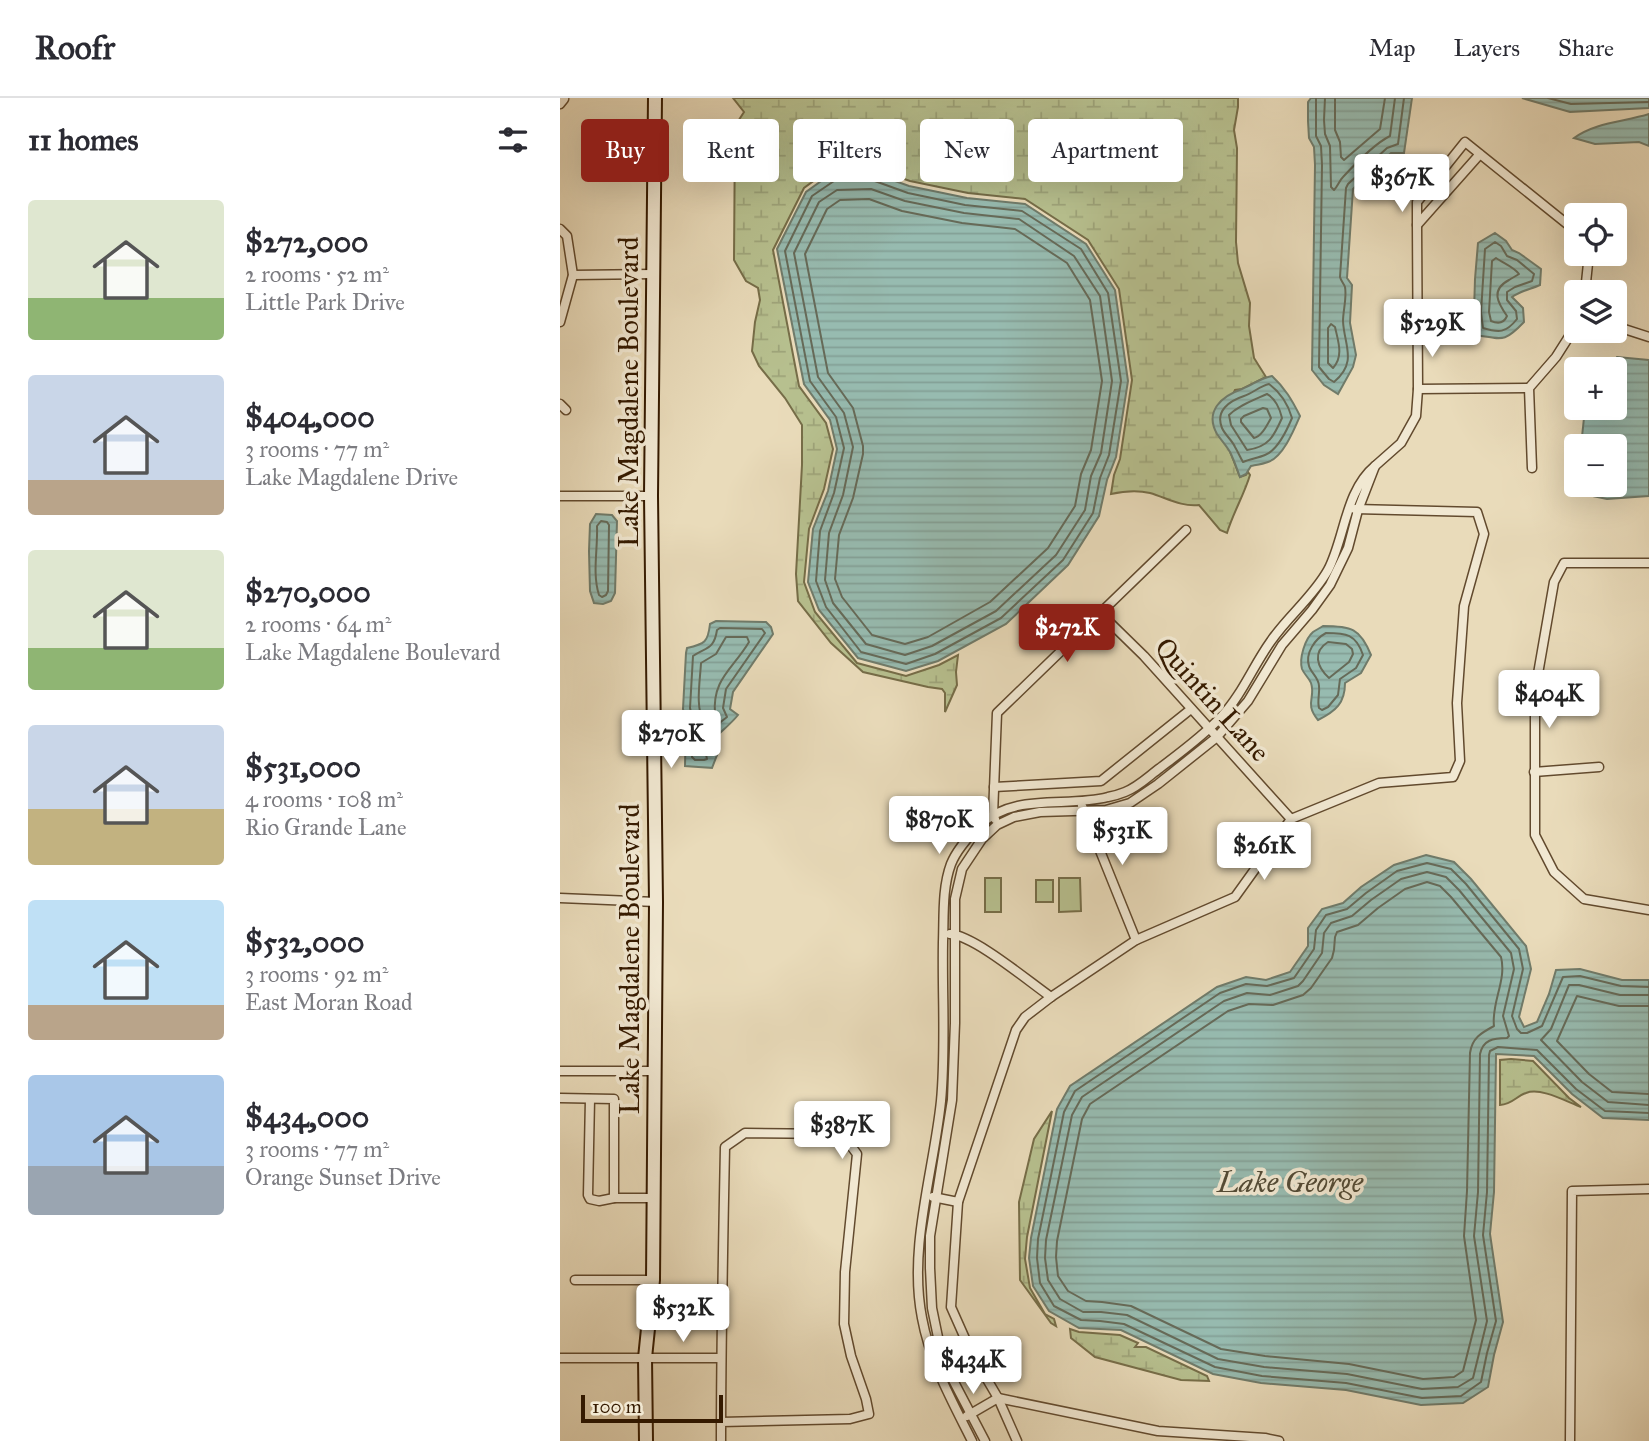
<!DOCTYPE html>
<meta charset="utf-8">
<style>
body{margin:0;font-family:"IM FELL Great Primer",serif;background:#f2f2f3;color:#2b2b33;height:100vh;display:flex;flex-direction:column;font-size:26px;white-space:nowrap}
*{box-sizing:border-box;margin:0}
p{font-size:23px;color:#7c7c81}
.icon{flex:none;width:38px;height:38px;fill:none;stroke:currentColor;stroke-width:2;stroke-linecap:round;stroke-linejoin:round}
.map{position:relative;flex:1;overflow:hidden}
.details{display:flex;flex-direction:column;background:#fff;width:560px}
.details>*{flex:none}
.guide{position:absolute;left:21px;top:21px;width:665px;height:63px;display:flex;gap:14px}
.tools{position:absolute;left:1004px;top:105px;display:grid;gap:14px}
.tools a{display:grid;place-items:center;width:63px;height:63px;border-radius:7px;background:#fff;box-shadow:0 7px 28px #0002;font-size:35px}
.scale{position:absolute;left:21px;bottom:18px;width:142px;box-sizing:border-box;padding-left:7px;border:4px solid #351a00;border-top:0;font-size:19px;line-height:24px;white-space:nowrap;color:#351a00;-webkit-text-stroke:5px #f1e8d2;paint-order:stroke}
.price{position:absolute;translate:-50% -60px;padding:0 16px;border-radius:7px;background:#fff;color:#222;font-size:23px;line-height:46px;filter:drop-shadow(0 2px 4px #0008)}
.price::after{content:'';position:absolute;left:50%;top:42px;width:21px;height:16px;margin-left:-10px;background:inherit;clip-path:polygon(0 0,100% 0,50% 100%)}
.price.selected{background:#8f2418;color:#fff}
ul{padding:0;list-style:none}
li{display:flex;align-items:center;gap:21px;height:175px;padding:0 28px}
li span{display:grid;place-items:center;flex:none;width:196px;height:140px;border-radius:7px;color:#555}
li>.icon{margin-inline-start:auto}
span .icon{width:84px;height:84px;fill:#fffc;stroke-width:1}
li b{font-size:30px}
h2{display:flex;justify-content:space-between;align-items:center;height:84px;padding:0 28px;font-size:30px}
.pill{padding:0 24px;border-radius:7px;background:#fff;box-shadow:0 7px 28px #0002;font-size:24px;line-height:63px}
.pill.selected{background:#8f2418;color:#fff}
header{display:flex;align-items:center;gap:42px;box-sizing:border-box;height:98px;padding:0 35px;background:#fff;border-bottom:2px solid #e1e1e2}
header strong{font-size:33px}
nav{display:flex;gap:38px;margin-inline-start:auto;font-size:24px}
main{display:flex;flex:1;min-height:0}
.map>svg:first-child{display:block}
.wetland{fill:url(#wetland-marsh);stroke:#766d48;stroke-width:2}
.park{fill:url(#park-crowns);stroke:#766d48;stroke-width:2}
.pitch{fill:#b7c08f;stroke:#766d48;stroke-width:2}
.water{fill:url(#water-rules);stroke:#707b6a;stroke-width:2}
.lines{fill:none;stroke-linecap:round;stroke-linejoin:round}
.shore{stroke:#666a58;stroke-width:2}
.street-casing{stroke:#624a2e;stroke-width:11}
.secondary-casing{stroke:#351a00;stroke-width:16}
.street{stroke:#f1e8d2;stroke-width:8}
.secondary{stroke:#f1e8d2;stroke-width:12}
.labels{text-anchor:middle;stroke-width:7;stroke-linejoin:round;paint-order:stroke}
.street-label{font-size:28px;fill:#351a00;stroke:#f1e8d2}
.water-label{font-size:30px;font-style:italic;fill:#524a35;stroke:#f1e8d2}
</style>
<header>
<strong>Roofr</strong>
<nav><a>Map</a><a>Layers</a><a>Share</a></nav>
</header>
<main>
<section class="details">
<h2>11 homes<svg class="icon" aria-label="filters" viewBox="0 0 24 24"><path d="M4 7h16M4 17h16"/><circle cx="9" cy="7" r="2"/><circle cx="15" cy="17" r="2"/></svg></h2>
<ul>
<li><span style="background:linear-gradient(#dfe7d0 70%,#8fb573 0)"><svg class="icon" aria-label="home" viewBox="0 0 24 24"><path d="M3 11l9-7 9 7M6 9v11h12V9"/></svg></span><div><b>$272,000</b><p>2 rooms · 52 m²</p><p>Little Park Drive</p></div></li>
<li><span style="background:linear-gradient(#c9d6e8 75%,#b9a48a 0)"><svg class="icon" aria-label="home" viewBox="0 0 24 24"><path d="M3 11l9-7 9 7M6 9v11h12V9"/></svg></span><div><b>$404,000</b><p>3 rooms · 77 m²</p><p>Lake Magdalene Drive</p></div></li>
<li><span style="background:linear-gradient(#dfe7d0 70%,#8fb573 0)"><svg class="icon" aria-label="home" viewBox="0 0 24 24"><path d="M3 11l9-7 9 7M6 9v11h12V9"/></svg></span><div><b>$270,000</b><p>2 rooms · 64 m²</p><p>Lake Magdalene Boulevard</p></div></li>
<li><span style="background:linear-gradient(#c9d6e8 60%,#c2b280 0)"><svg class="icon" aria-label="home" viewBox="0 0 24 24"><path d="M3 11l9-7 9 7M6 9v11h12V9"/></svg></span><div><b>$531,000</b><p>4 rooms · 108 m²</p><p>Rio Grande Lane</p></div></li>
<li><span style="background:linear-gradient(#bfe0f5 75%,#b9a48a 0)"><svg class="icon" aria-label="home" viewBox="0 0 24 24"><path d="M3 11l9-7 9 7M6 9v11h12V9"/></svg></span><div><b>$532,000</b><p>3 rooms · 92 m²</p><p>East Moran Road</p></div></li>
<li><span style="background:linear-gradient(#a9c7e8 65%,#9aa5b1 0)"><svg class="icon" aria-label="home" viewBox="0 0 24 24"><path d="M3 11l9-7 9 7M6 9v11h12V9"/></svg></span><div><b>$434,000</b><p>3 rooms · 77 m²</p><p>Orange Sunset Drive</p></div></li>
</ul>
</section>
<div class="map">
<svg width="1089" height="1343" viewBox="0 0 1089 1343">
<defs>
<pattern id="wetland-marsh" width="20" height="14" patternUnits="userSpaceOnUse" patternTransform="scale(1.75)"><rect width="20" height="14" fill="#b7c08f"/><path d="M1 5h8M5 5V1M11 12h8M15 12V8" fill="none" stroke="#9ea47a"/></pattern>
<pattern id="park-crowns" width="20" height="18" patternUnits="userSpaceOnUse" patternTransform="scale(1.75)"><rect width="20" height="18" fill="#b7c08f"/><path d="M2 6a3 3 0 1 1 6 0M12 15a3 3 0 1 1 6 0" fill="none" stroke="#9ea47a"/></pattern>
<pattern id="water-rules" width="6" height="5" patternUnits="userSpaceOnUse" patternTransform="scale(1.75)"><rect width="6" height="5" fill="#97bbb0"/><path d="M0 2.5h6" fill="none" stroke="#83a096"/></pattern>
</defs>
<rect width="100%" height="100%" fill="#e9dbba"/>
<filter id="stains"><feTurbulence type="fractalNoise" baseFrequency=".00286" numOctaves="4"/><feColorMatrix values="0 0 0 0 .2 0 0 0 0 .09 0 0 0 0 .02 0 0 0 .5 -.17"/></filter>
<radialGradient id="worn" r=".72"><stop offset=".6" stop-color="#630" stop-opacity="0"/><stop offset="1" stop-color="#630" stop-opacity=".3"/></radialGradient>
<g class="wetland">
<path d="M173 0H678V9L674 32 677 50 676 144 678 165 690 205 689 228 694 260 706 279 682 291 675 292 656 333 669 351 680 379 686 377 688 374 690 377C684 397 673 415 667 435L660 432 639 407C621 409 607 400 590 395 578 392 564 393 551 396L554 377 560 361 572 282 559 191 528 142 465 101 408 95 350 83 313 70 270 71 244 90 213 152 239 288 266 325 273 351 264 391 249 431 244 484 255 514 297 565 346 578 379 567 398 557 396 574 397 587 385 614V595L382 591 368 589 303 574 271 545 238 503 236 476 242 367V327L225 300 199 268 192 253 195 224 200 202 198 190 186 183 174 162 175 28 184 14Z"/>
<path d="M951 961 973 963 1009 1000 1021 1009C1007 1004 981 989 966 995 956 998 953 1006 940 1007V962Z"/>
<polygon points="492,1013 467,1139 465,1161 470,1190 485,1216 494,1221 496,1228 491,1225 460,1182 459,1104 474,1041"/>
<polygon points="510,1231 519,1234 560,1237 578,1245 575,1249 586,1249 647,1278 649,1283 621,1282 535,1259 511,1240"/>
</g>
<rect class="park" x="476" y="782" width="17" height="22"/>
<g class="pitch">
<rect x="425" y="780" width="16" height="34"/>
<polygon points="499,780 520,780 521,813 499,814"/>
</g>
<g class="water">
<polygon points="751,0 852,0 844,55 831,55 793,91 787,180 792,187 790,225 796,257 793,269 778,296 764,287 752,272 755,67 754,49 749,40 748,23 748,4"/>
<polygon points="962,0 1089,0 1089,10 1010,14"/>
<path d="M1089 16V48L1079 44 1035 46 1014 40C1036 24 1064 24 1089 16Z"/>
<polygon points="313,75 349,88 407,100 465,106 526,146 555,192 568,283 556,359 547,382 539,418 508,467 446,526 378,563 346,573 298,560 259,512 248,484 253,431 268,393 277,351 270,322 244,286 217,151 246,94 271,76"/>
<path d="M935 135 946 143 952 152 959 155 981 171 980 187C971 191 960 193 952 199L963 210 964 224C944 245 943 241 915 237L914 214 915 181 918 145Z"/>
<polygon points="1057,259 1089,262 1089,398 1047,401 1033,398 1025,387 1055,387 1055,348 1021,348 1024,320 1030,316 1031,310 1055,310 1055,271 1050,271"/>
<path d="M712 278C725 290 732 302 740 318 734 332 723 359 708 364 703 366 696 367 691 368L686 376 680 379C677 371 674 362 670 354 666 347 661 342 657 336 644 313 662 298 682 291 693 287 700 280 712 278Z"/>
<polygon points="36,416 52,417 57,423 55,495 51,503 43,506 34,505 30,493 29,453 30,426"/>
<path d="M156 523 206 524 211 529 213 536 173 594 170 611 178 617C170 627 160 634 152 643V652L157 657 152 670 125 668 126 623 123 611 126 555 127 550C145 546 148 544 150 526Z"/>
<path d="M763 528C791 528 800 530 811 557L801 575 785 585C785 605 776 613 758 622 744 605 756 600 751 585 749 580 744 576 742 571 739 560 745 541 753 534 756 532 760 530 763 528Z"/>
<polygon points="866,757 894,764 911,781 966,848 971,871 959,919 964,929 977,924 989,896 996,872 1020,871 1062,882 1089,882 1089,1022 1043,1020 1012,996 974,958 936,956 934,1094 930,1136 943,1224 934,1257 928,1289 903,1305 861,1307 786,1292 701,1285 653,1276 561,1232 519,1230 489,1213 473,1188 469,1160 471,1140 497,1011 510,988 657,889 686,879 706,882 730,874 748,848 748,830 762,811 783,805 801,789 834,767"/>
</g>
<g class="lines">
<g class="shore">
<path d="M756 0V38L761 48 762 67 759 269 769 281 774 284C798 264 784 247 783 223 783 213 787 199 785 189 784 186 781 183 780 179L786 90 788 86 827 50 838 46 844 0"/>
<path d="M765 0 764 22 765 36 770 48 771 89 774 92C778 88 779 83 783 79 795 66 814 46 830 38L835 0"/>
<polyline points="775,0 775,32 780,44 781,59 784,62 820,31 825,0"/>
<polyline points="988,0 1011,6 1089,4"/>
<polygon points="312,82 348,95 405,107 462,113 521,151 548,195 561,283 549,357 540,380 533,415 503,462 441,520 375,556 346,566 301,554 266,509 256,483 260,433 274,395 284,350 276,319 250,283 225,153 252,98 274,83"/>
<polygon points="311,91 345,103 404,115 459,121 514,158 540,198 552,283 541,355 531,378 525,412 496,457 436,513 372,548 345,557 306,546 273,505 265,482 269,435 283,397 293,349 284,315 258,279 234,155 259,104 277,92"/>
<polygon points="309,101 342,113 402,125 455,131 507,165 530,202 542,283 531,352 521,376 515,408 488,450 430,504 368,539 345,546 312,537 282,499 275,481 279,437 293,400 303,356 303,348 293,310 268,275 245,156 267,111 280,102"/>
<path d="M935 144 941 148 947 158 957 162 974 176 972 183 955 189 947 194V202L956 213 957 221C946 235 939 235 923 230L921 214 925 151Z"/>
<path d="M936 160C943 165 954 169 959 176 956 178 952 180 949 182 930 192 938 205 947 218 944 225 938 226 931 223L929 214 932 163Z"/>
<path d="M771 226 775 229C778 243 784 258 773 270L768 265V230Z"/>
<path d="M709 286C720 294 728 306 732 320 727 332 718 352 705 357 698 360 690 361 683 364 680 359 678 354 675 349 672 342 665 337 662 330 655 313 669 303 684 298 693 295 700 288 709 286Z"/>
<path d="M707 296C715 300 720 311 722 320 714 338 709 349 687 352L671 327 669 317C679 307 694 302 707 296Z"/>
<path d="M703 310 707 311 711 320C707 327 702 338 694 340L681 324V321L684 318Z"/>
<path d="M41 423 47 424 49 427 48 493 46 497 42 499 39 497C32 475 38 451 37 428Z"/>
<path d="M160 530 202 531 205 535 166 591 163 610 167 619C150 632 141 639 147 661L144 662H135L132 659 133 623 130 610 133 558C146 549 154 552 157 532Z"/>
<path d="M766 535C786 535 796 536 803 557L796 570 780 581 778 597 768 609 762 612 759 610C757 602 760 596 759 588 759 580 751 575 749 568 745 555 755 541 766 535Z"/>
<path d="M166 539H187L189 544C173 571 152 581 155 616L148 624 144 625C135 609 140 584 141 565L156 556Z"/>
<path d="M768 544 786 546 792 551 793 556 789 564 769 580C757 569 752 554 768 544Z"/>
<path d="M867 774 886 779 899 792 951 855 954 871 943 918 949 938 947 940C933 940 923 942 920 956L918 1094 914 1138 927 1223 913 1280 898 1289 862 1291 787 1276 704 1269 658 1261 567 1217 541 1214H523L500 1201 488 1182 485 1160 486 1142 512 1017 522 999 664 903 687 895 710 897 738 888 743 883 762 855 764 835 771 825 792 818 811 802 841 781Z"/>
<path d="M867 784 880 788 891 799 941 859C947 882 931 905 934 928 921 935 912 940 910 955L907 1093 904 1138 916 1222 903 1273 894 1279 863 1281 789 1266 705 1258 661 1251 571 1208 542 1204 526 1203 508 1193 498 1178 496 1159 497 1143 522 1021 530 1006 668 913 689 906 713 907 743 897 751 890 772 860 774 852 775 839 777 834 798 827 818 810 845 791Z"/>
<polyline points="1089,889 1061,888 1020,878 1003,879 982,928 967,935 961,935 957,931 952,918 963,871 959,851 906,786 891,771 867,765 837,773 806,795 787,811 766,817 756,832 754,851 734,880 707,888 686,886 660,895 515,993 504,1014 478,1141 477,1160 480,1185 494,1208 521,1222 540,1223 564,1226 655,1269 702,1278 786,1285 862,1300 901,1298 921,1284 927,1255 936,1223 923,1137 927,1094 929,957 930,953 938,949 977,952 1016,991 1045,1013 1089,1015"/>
<polyline points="1089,897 1060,897 1019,887 1009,887 991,931 981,942 1022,984 1048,1004 1089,1007"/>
<polyline points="1089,908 1059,908 1017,898 997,943 1029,976 1052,994 1089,996"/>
</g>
<g class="street-casing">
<g id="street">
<polyline points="0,6 4,1"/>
<polyline points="920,56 857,127 857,104 905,44 1017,134"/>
<polyline points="0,131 7,138 13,177 0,224"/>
<polyline points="13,177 93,176"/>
<polyline points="1025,194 1029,156"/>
<polyline points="1055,228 1089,239"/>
<polyline points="858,291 969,290"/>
<polyline points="0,306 6,312"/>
<polyline points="815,368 841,345 856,318 858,291 857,127"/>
<polyline points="972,370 969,290 996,259 1017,226"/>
<polyline points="0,398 91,398"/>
<polyline points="1089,465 1004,465 994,484 975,593 975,737 994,774 1024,801 1089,812"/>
<polyline points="539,514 584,558 731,721"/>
<polyline points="974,674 1039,669"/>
<polyline points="434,689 541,683 631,611"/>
<polyline points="522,708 576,842"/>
<polyline points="435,721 433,717 437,615 626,432"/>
<polyline points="0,800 96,804"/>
<path d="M390 836C415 838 468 883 491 899"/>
<polyline points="0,973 94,973"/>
<polyline points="0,1000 54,1001 54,1100"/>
<polyline points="30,1001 28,1097 30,1101 39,1103 54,1100 93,1100"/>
<polyline points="373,1099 398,1104"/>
<polyline points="15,1182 93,1182"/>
<polyline points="0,1260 161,1260"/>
<polyline points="438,1300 598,1333 705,1340 719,1343"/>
<polyline points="407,1318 438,1300"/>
<path d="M161 1324 290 1321 309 1316 306 1301 291 1258 284 1226 285 1174 297 1056 282 1036 185 1035 165 1049C163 1147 161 1245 161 1343"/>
<path d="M412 1343C392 1303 370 1264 362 1220 348 1150 374 1072 381 1003 386 950 382 897 383 844 384 819 382 790 391 766 397 751 409 738 420 727 455 694 506 710 548 699 554 698 560 696 565 694 578 689 589 678 600 670 621 654 643 638 661 619 682 597 693 568 711 543 728 518 753 499 768 472 785 440 785 393 815 368L798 412 788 450 770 487 752 512 722 547 688 603 657 639 598 686 570 705 546 712 480 714 454 719 437 727 422 741 402 771 395 801V925L392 1002 370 1138V1170L372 1210 380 1249 393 1282 425 1343"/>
<polyline points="457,1343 438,1300 411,1254 391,1209 398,1104 456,932 465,919 491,899 576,842 675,799 731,721 819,685 893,679 900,663 897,605 904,508 924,436 917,414 795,411"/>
<polyline points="1010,1343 1012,1093 1089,1091"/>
</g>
</g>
<g class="secondary-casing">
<polyline id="secondary" points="86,1343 85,1260 93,1182 96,804 91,398 95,0"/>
</g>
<use href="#street" class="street"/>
<use href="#secondary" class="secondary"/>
</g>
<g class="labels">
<g class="street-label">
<text transform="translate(68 294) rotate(-90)" y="10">Lake Magdalene Boulevard</text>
<text transform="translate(653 601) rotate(48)" y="10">Quintin Lane</text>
<text transform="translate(69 861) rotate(-90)" y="10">Lake Magdalene Boulevard</text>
</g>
<g class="water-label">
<text x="730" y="1094">Lake George</text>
</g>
</g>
<rect width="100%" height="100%" filter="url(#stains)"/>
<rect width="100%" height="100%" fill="url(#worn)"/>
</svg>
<div class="tools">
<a><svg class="icon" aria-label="locate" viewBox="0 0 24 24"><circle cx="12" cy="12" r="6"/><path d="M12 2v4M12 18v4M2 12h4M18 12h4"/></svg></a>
<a><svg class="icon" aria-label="layers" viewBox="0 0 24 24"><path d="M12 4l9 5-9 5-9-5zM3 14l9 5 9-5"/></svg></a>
<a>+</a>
<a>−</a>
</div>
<div class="scale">100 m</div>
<b class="price" style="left:842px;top:116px">$367K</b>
<b class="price" style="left:872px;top:261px">$529K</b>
<b class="price selected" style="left:507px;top:566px">$272K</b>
<b class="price" style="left:989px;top:632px">$404K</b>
<b class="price" style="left:111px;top:672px">$270K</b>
<b class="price" style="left:379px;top:758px">$870K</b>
<b class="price" style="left:562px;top:769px">$531K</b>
<b class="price" style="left:704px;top:784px">$261K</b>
<b class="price" style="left:282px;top:1063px">$387K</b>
<b class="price" style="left:123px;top:1246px">$532K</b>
<b class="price" style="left:413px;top:1298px">$434K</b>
<div class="guide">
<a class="pill selected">Buy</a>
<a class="pill">Rent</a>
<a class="pill">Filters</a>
<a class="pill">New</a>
<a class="pill">Apartment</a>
</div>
</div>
</main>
